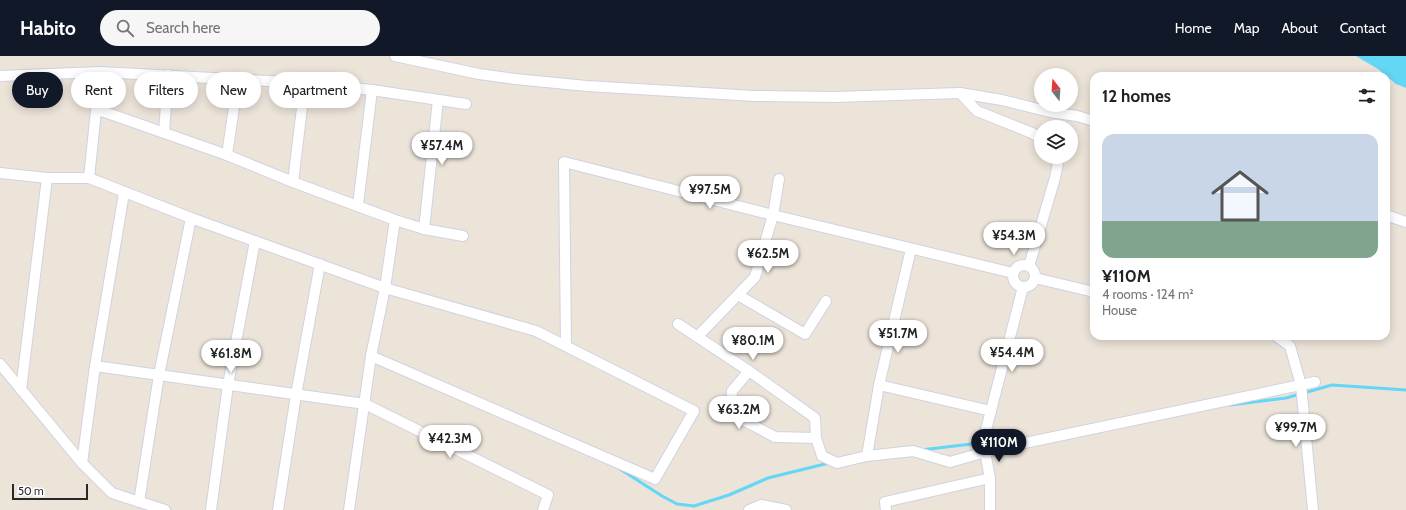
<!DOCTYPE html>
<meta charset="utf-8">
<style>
body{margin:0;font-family:Cabin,sans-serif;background:#f6f6f6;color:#202124;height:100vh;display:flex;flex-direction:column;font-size:15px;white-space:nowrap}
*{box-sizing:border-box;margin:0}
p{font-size:13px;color:#757577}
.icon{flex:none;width:22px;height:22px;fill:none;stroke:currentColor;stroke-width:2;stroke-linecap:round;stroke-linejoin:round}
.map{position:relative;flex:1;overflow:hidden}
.drawer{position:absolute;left:1090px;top:16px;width:300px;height:268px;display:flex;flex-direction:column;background:#fff;border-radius:12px;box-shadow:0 2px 10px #0003}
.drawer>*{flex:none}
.banner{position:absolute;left:12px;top:16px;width:380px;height:36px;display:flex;gap:8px}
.needle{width:26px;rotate:343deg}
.controls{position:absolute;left:1034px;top:12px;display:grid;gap:8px}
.controls a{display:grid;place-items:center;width:44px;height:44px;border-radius:50%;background:#fff;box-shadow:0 2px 10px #0003;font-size:20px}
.scale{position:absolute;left:12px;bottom:10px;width:76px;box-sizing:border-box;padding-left:4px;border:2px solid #282828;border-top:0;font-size:11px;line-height:14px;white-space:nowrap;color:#282828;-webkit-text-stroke:3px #fff;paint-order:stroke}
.price{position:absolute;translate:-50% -34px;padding:0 9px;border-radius:14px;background:#fff;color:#222;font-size:13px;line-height:26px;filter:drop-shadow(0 1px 2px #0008)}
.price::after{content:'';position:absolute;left:50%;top:24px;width:12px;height:9px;margin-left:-6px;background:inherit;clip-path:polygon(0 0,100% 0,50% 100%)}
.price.current{background:#111827;color:#fff}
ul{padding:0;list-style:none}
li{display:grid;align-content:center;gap:8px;height:212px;padding:0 12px}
li span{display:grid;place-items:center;height:124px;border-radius:12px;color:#555}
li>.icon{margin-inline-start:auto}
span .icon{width:72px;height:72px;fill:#fffc;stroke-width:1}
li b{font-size:17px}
h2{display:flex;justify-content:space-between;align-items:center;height:48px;padding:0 12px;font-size:17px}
.chip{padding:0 14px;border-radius:18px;background:#fff;box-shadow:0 2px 10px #0003;font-size:14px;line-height:36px}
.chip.current{background:#111827;color:#fff}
header{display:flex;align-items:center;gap:24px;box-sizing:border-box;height:56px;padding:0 20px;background:#111827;color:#fff}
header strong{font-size:19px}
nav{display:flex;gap:22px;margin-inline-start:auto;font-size:14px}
.search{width:280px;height:36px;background:#f6f6f6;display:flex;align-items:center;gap:10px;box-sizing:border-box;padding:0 14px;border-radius:22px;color:#757577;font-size:15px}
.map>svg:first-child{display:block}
.water{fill:#64d6f6}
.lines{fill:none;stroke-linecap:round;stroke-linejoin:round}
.stream{stroke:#64d6f6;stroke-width:3}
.minor-casing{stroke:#ced3e3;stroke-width:12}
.minor{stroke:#fff;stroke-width:10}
</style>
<header>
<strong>Habito</strong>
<div class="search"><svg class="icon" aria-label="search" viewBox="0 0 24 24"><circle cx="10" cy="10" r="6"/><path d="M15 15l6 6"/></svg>Search here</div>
<nav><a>Home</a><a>Map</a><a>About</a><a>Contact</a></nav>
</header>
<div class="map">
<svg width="1406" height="454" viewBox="0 0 1406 454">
<rect width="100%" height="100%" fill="#ece3d9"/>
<polygon class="water" points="1356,0 1406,0 1406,32 1396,28 1378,13"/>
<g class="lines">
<g class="stream">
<polyline points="1230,349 1286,342 1332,329 1406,334"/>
<polyline points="985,387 1023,382"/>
<polyline points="921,394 980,387"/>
<polyline points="620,413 662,440 677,448 694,450 729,439 768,422 829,407"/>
</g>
<g class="minor-casing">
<g id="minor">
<polyline points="395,0 479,18 515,23 587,30 755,40 835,41 960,37 1002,44 1050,56 1077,60 1094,65"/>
<polyline points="0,20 100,16 305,27 372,34 466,48"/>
<polyline points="960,37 977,55 1032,77 1041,83"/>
<polyline points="96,53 227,99 293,126 395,164 424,173 463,180"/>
<polyline points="164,77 168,19"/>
<polyline points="227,99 238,24"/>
<polyline points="0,117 47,122 89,122 191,162 385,232 536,275 694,355 655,423 371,300"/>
<polyline points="89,122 100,16"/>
<polyline points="293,126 305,27"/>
<polyline points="358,149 372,34"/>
<polyline points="1386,159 1406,166"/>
<polyline points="424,173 438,44"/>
<circle cx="1024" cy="220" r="11"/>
<polyline points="1029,210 1055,122 1059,101"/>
<polyline points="1035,222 1094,236"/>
<polyline points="738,239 805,278 826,245"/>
<polyline points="678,268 749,315 815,362 816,382 822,400 837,407 867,400 913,395 950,406 996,393 1315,326"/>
<polyline points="1276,280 1290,290 1301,329 1313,454"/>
<polyline points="697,281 755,221 773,159 779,123"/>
<polyline points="566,290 564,106 773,159 1013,217"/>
<polyline points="0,308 82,407 112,437 165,454"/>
<polyline points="95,310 365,348 548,439 543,454"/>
<polyline points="749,315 732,335 731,350 739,362 775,381 816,382"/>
<polyline points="879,329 991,355"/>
<polyline points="21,334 47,122"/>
<polyline points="985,396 990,422 990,454"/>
<polyline points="980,397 1023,231"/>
<polyline points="867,400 879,329 911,193"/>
<polyline points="82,407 95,310 124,137"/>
<polyline points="139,446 159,319 191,162"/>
<polyline points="211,454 228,329 255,185"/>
<polyline points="278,454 296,339 320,208"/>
<polyline points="349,454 371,300 385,232 395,164"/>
<polyline points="749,454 761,449 786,454"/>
<polyline points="886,454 885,446 990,422"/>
</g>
</g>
<use href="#minor" class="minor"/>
</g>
</svg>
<div class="controls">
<a><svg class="needle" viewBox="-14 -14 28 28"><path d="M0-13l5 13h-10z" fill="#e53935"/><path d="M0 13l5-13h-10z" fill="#757577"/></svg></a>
<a><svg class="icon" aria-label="layers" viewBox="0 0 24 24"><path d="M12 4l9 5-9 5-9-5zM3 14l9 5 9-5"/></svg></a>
</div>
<div class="scale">50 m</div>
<b class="price" style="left:442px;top:110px">¥57.4M</b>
<b class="price" style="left:710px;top:154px">¥97.5M</b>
<b class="price" style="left:1014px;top:200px">¥54.3M</b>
<b class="price" style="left:768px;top:218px">¥62.5M</b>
<b class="price" style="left:898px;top:298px">¥51.7M</b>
<b class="price" style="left:753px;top:305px">¥80.1M</b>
<b class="price" style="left:1012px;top:317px">¥54.4M</b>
<b class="price" style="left:231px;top:318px">¥61.8M</b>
<b class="price" style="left:739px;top:374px">¥63.2M</b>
<b class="price" style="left:1296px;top:392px">¥99.7M</b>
<b class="price" style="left:450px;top:403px">¥42.3M</b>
<b class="price current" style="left:999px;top:407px">¥110M</b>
<div class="banner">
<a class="chip current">Buy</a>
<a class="chip">Rent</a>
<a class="chip">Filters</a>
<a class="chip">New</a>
<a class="chip">Apartment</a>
</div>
<section class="drawer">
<h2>12 homes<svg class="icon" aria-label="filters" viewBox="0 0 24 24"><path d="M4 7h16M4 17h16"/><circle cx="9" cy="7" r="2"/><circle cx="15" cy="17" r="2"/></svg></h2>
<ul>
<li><span style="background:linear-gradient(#c9d6e8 70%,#7fa58c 0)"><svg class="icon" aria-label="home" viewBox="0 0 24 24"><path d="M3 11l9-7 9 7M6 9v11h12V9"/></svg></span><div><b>¥110M</b><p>4 rooms · 124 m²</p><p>House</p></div></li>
</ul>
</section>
</div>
